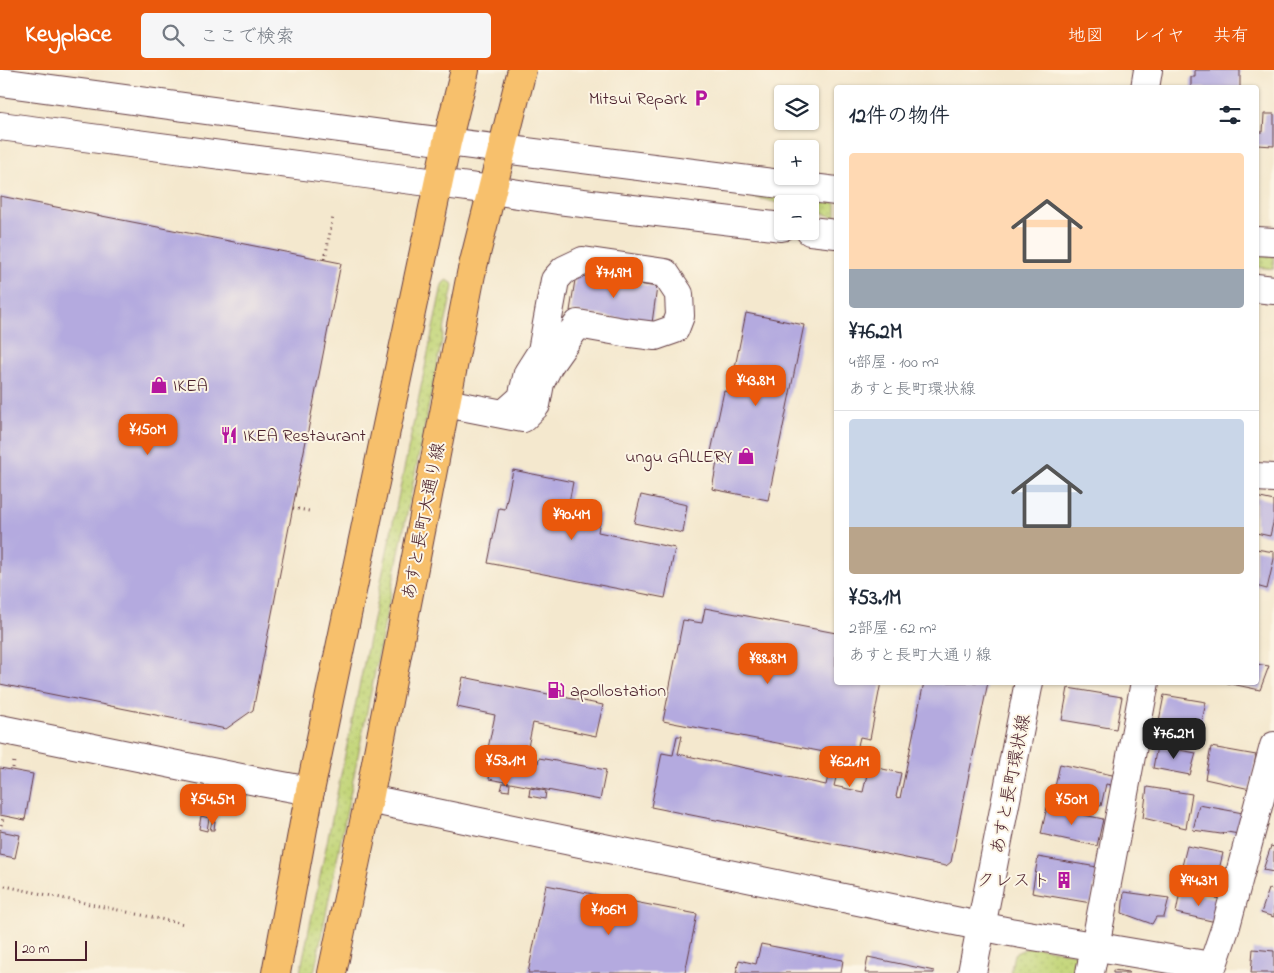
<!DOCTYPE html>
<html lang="ja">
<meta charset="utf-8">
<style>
body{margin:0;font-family:"Indie Flower","Klee One",sans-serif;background:#f6f6f7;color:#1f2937;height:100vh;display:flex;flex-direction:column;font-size:19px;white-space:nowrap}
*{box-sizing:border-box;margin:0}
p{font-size:16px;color:#747a83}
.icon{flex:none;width:28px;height:28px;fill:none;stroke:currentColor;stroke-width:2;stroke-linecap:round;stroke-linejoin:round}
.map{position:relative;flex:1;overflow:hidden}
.drawer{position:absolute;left:834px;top:15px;width:425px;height:600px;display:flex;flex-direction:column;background:#fff;border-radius:5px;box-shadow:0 1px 4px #0004}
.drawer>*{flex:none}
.fabs{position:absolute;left:774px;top:15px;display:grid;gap:10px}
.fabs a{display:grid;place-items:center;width:45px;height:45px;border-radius:5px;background:#fff;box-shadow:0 1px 4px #0004;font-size:25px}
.scale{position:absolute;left:15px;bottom:12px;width:72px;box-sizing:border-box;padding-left:5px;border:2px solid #4a1f2b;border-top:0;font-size:14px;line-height:18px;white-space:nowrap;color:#4a1f2b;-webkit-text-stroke:4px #fcf5e5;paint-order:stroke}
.price{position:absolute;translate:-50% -42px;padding:0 11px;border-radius:10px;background:#ea580c;color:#fff;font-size:16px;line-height:32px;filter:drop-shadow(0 1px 2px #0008)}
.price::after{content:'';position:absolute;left:50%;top:30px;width:15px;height:11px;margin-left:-8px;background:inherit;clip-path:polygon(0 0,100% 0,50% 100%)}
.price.selected{background:#222;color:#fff}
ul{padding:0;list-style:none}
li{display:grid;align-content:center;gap:10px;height:265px;padding:0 15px}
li+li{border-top:1px solid #e0e1e3}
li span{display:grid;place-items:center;height:155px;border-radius:5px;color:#555}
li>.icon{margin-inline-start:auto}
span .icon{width:90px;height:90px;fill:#fffc;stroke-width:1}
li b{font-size:21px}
h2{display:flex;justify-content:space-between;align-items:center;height:60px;padding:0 15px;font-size:21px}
header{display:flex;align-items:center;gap:30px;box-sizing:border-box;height:70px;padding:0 25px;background:#ea580c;color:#fff}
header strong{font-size:24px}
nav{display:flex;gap:28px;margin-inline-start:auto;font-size:18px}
.search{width:350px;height:45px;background:#f6f6f7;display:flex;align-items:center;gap:12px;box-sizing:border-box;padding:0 18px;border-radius:5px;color:#747a83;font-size:19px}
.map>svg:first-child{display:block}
.green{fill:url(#green-dots);stroke:#867a52}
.building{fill:#b4aadf}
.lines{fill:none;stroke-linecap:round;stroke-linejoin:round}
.minor-casing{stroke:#643d43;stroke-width:30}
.major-casing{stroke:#643d43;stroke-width:30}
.path{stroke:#643d43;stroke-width:3;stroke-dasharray:1 4;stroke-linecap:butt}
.minor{stroke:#fff;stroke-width:28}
.major{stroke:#f7c06c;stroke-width:28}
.labels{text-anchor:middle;stroke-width:4;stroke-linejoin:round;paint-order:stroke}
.poi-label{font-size:18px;fill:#4a1f2b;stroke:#fcf5e5;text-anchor:end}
.street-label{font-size:18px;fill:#4a1f2b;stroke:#fcf5e5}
</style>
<header>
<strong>Keyplace</strong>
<div class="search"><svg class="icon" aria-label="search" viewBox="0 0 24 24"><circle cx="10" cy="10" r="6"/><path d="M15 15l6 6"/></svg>ここで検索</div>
<nav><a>地図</a><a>レイヤ</a><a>共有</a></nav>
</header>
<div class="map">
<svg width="1274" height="903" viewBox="0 0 1274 903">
<defs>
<pattern id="green-dots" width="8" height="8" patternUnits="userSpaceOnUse" patternTransform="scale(1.25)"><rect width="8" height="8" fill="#c2d578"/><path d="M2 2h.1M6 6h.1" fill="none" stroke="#a8b668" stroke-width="1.8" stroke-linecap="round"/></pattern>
</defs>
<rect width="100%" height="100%" fill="#fcf5e5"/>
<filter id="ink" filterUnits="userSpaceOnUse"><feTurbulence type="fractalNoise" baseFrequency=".02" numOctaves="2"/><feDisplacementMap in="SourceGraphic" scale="10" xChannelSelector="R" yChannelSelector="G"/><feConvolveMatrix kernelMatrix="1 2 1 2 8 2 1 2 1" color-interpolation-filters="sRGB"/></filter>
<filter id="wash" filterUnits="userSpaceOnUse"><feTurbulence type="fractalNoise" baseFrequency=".0096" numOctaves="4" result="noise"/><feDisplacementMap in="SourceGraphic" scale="20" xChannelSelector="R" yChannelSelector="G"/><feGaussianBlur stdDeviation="1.12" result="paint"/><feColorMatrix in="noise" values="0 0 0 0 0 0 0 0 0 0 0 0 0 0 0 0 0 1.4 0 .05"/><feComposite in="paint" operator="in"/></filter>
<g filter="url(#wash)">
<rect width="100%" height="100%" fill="#f4e8ce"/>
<g class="green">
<polygon points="742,120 836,133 836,147 810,141 810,134 782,134 742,124"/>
<polygon points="1256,185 1274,186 1274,199 1256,197"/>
<polygon points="447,210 452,213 453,216 314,903 300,903 442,215 444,212"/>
<polygon points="1031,876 1076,884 1084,900 1083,903 1010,903 1014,884"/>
</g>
<g id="blocks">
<g class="building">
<polygon points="1195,0 1240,0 1240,18 1191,18 1191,7 1195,7"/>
<polygon points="1264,44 1274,44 1274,76 1257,75 1258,62 1263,62"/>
<polygon points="0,126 341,193 253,640 226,659 0,614"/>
<polygon points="576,204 657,217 652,253 570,241"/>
<polygon points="746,243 804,255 768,430 712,419 717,392 709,391 724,321 730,322"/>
<polygon points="513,400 573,412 568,438 601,444 598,462 675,478 665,528 488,493 499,438 505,439"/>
<polygon points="641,425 687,435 683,463 634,453"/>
<polygon points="1256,427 1274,431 1274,449 1270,466 1256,463"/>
<polygon points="1256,479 1274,482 1274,489 1267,519 1256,516"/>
<polygon points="705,538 836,563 836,612 881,612 870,669 860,667 855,688 663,651 683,550 702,553"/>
<polygon points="1256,594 1269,596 1260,620 1227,613 1227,612 1256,612"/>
<polygon points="463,607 603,635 596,666 533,653 525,691 538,693 539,688 606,700 600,730 489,709 493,685 487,683 495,645 457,637"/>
<polygon points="924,612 988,612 951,792 946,796 651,737 662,683 673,685 677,666 682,666 678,684 826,715 831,693 839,695 834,716 863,722 869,696 901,703 896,727 900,728"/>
<polygon points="1068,618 1122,627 1116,659 1062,650"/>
<polygon points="1164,625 1206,632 1200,661 1159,651"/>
<polygon points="1157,676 1196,683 1190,705 1153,698"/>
<polygon points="1211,677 1256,685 1250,719 1205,709"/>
<polygon points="1060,694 1117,706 1115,716 1106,714 1101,736 1053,726"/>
<polygon points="0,698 33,704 25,750 0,745"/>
<polygon points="503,713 510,714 509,721 501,720"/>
<polygon points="1147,717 1192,724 1186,758 1143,748"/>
<polygon points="530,718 546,721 545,729 529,726"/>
<polygon points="1199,735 1243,743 1239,764 1227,762 1221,764 1193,760"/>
<polygon points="1047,737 1103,749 1097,776 1041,764"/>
<polygon points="201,746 209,748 207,761 199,759"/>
<polygon points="212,751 215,751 214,760 210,760"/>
<polygon points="0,761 20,765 15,788 0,785"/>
<polygon points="1187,776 1223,783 1217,808 1181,800"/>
<polygon points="1271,776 1274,777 1274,802 1263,800"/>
<polygon points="1038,787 1097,797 1091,833 1032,823"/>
<polygon points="546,815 697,844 685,903 528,903"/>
<polygon points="1269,819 1274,820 1274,847 1261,843"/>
<polygon points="1124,822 1169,828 1164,847 1156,847 1152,854 1122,843"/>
<polygon points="1180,822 1221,829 1216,852 1176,843"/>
<polygon points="761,874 843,890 841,903 736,903 739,890 756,894"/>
<polygon points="1253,879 1274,881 1274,903 1251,903"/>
<polygon points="868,887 934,901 934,903 865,903"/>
<polygon points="1113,900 1129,902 1129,903 1113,903"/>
</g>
</g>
</g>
<g filter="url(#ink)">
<use href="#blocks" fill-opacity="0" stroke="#643d43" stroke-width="1"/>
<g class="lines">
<g class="minor-casing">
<g id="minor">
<polyline points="0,12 383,64 836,121"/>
<polyline points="1145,18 1148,0"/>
<polyline points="0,56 373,105 492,120 558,130 782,157"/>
<polyline points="810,161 836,164"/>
<polyline points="1256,171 1274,172"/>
<polyline points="1256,218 1274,220"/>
<polyline points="446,333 523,348 536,335 540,313 549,295 578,254 623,262 655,266 675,259 680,246 679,224 665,203 583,191 564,200 555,210 542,281 528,303 522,328 504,344"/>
<polyline points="1256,407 1274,408"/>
<polyline points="0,659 261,712 310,721"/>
<polyline points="369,729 930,846 1010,862 1211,896"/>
<polyline points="972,903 1029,612"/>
<polyline points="1090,903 1145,612"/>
<polyline points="1210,903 1226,856 1274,676"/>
</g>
</g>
<g class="major-casing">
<g id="major">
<polyline points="276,903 310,721 329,630 447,72 465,0"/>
<polyline points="332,903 369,729 471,204 522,0"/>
</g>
</g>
<g class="path">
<polyline points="325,189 333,146"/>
<polyline points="293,438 309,441"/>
<polyline points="13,698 14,691"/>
<polyline points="0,760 3,748"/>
<polyline points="0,815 184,854"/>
</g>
<use href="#minor" class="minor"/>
<use href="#major" class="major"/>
</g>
</g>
<defs>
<g id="parking-bare" transform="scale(1.35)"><path d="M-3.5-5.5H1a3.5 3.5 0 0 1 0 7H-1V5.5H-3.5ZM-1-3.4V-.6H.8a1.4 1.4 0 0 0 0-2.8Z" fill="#b5179e" stroke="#fcf5e5" stroke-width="2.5" paint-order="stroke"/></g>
<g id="shop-bare" transform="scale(1.35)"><path d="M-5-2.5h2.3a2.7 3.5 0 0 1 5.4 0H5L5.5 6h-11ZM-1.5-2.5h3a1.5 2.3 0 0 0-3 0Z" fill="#b5179e" stroke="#fcf5e5" stroke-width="2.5" paint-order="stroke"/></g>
<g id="restaurant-bare" transform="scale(1.35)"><path d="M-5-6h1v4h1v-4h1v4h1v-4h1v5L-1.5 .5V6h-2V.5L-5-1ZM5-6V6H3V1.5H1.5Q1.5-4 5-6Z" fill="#b5179e" stroke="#fcf5e5" stroke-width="2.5" paint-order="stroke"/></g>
<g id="fuel-bare" transform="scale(1.35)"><path d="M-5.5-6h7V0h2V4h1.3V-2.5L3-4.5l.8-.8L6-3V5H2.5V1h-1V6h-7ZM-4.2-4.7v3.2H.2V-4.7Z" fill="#b5179e" stroke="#fcf5e5" stroke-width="2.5" paint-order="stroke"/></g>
<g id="building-bare" transform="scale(1.35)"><path d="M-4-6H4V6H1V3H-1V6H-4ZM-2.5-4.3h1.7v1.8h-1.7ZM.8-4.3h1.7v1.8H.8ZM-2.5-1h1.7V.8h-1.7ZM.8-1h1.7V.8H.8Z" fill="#b5179e" stroke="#fcf5e5" stroke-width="2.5" paint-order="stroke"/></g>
</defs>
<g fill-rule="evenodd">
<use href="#parking-bare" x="701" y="28"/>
<use href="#shop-bare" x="159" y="315"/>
<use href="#restaurant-bare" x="229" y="365"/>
<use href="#shop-bare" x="746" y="386"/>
<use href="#fuel-bare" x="556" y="620"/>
<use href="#building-bare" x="1064" y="810"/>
</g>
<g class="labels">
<g class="poi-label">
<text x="687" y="34">Mitsui Repark</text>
<text x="173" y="321" text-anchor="start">IKEA</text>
<text x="243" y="371" text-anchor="start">IKEA Restaurant</text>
<text x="732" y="392">ungu GALLERY</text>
<text x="570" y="626" text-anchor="start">apollostation</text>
<text x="1050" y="816">クレスト</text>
</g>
<g class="street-label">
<text transform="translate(423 451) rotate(-79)" y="6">あすと長町大通り線</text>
<text transform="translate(1010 714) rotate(-79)" y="6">あすと長町環状線</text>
</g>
</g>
</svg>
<div class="fabs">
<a><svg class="icon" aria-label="layers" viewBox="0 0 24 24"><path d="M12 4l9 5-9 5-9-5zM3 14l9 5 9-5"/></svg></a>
<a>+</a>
<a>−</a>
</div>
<div class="scale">20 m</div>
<b class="price" style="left:614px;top:229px">¥71.9M</b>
<b class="price" style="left:756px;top:337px">¥43.8M</b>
<b class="price" style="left:148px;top:386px">¥150M</b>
<b class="price" style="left:572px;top:471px">¥90.4M</b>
<b class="price" style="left:768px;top:615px">¥88.8M</b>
<b class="price selected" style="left:1174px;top:690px">¥76.2M</b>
<b class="price" style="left:506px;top:717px">¥53.1M</b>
<b class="price" style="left:850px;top:718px">¥62.1M</b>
<b class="price" style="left:213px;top:756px">¥54.5M</b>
<b class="price" style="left:1072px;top:756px">¥50M</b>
<b class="price" style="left:1199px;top:837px">¥94.3M</b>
<b class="price" style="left:609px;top:866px">¥106M</b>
<section class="drawer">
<h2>12件の物件<svg class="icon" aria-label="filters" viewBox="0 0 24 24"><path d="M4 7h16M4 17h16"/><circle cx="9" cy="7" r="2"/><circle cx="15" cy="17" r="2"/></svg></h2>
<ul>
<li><span style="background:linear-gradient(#ffd9b3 75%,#9aa5b1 0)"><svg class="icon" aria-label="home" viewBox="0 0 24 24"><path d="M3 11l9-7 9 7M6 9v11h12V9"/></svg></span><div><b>¥76.2M</b><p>4部屋 · 100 m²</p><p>あすと長町環状線</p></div></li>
<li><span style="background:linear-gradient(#c9d6e8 70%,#b9a48a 0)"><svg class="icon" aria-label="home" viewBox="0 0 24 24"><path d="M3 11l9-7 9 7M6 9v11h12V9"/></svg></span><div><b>¥53.1M</b><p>2部屋 · 62 m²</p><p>あすと長町大通り線</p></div></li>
</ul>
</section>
</div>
